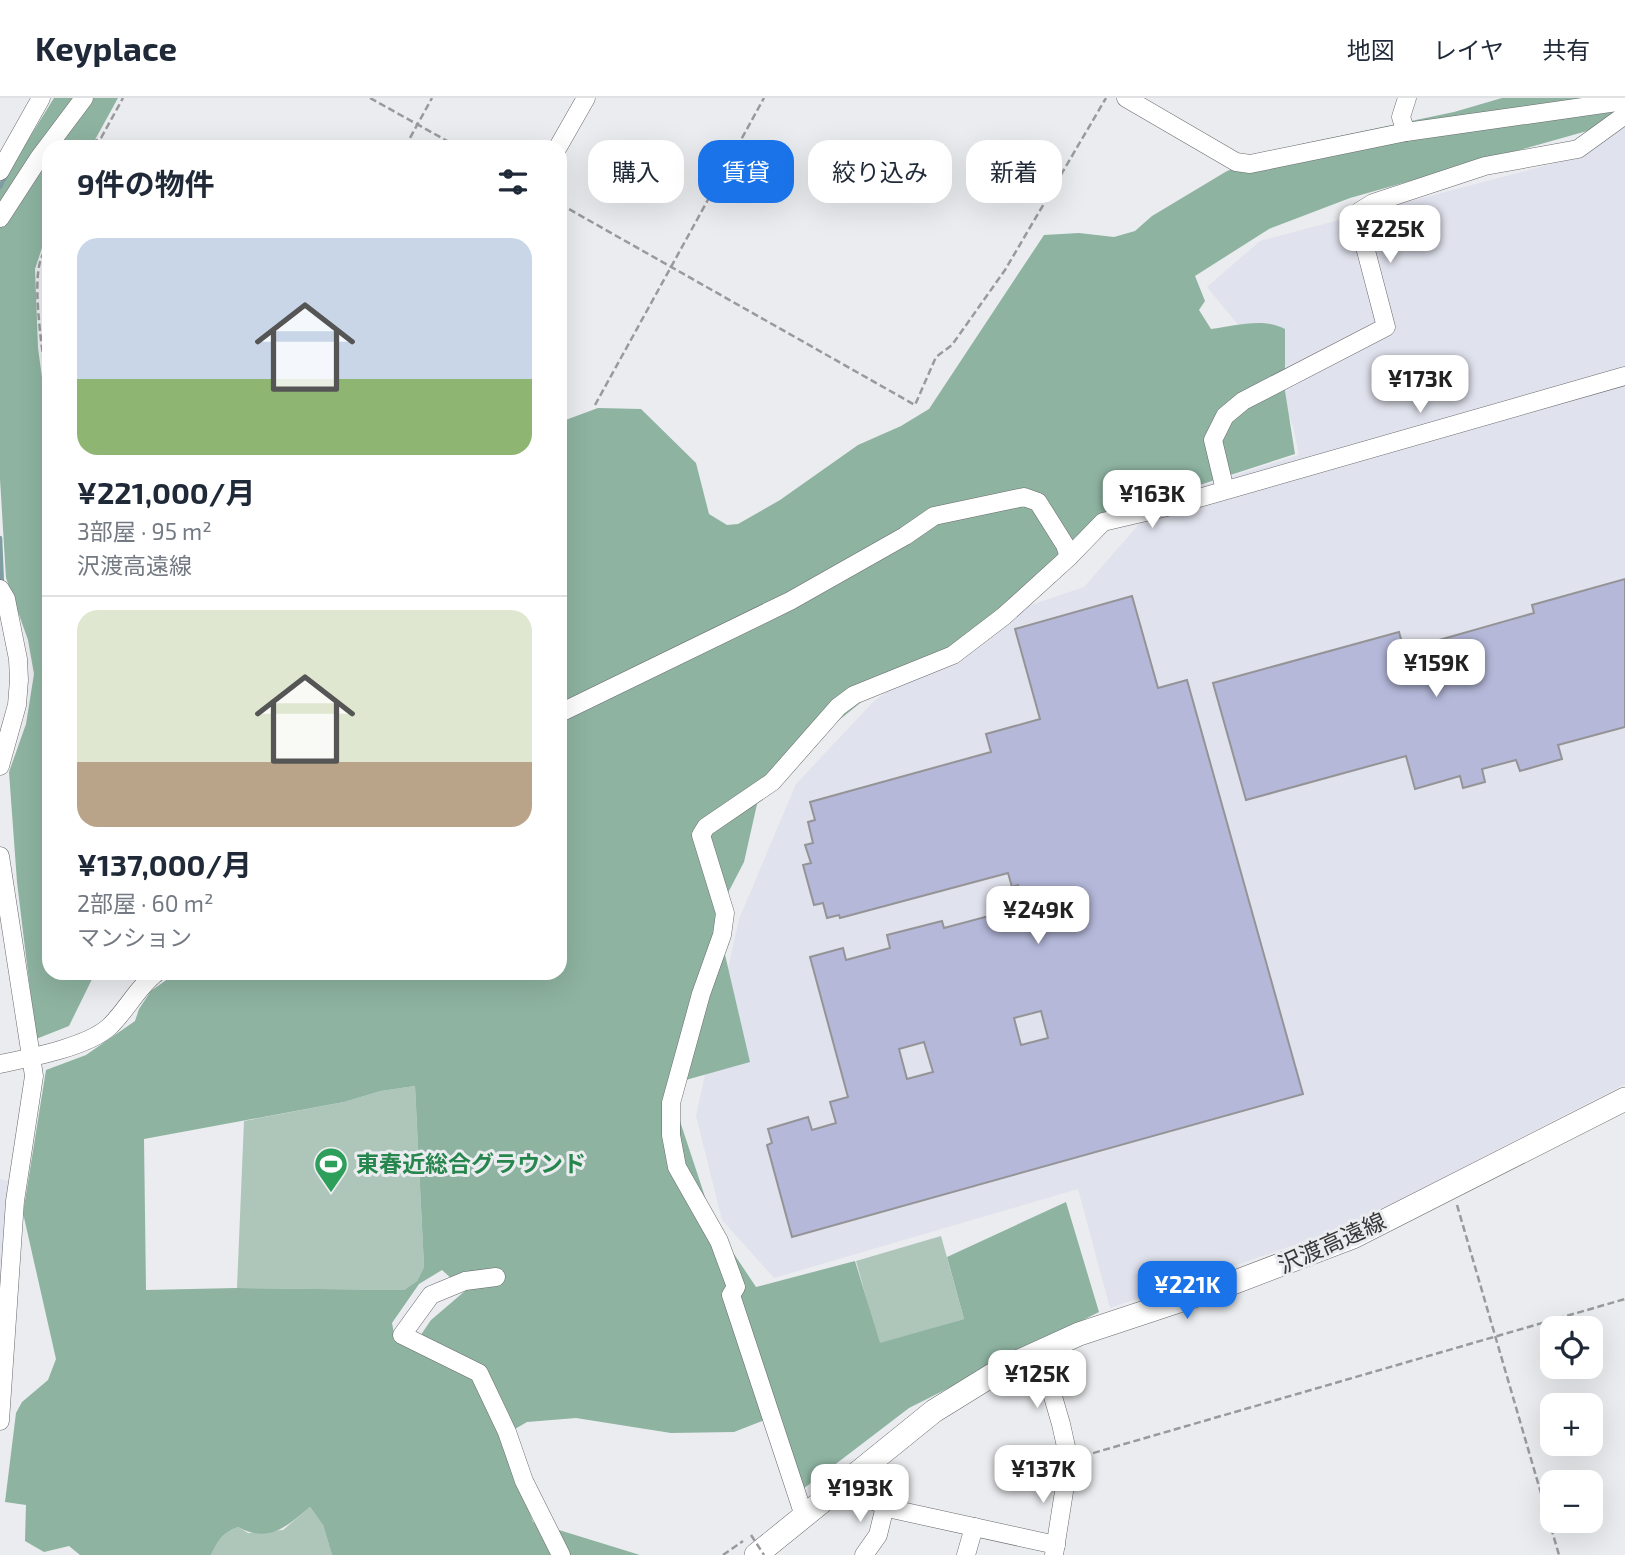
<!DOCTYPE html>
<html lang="ja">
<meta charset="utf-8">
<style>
body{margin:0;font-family:"Exo 2","Noto Sans JP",sans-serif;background:#f2f2f3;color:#1f2937;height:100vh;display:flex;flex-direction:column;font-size:26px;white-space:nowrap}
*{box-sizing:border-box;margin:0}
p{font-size:23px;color:#747a83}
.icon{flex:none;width:38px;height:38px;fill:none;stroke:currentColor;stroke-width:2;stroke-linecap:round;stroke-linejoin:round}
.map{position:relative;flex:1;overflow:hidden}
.panel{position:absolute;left:42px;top:42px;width:525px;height:840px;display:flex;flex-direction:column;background:#fff;border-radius:21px;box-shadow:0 7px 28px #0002}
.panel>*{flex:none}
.top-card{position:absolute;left:588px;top:42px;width:665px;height:63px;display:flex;gap:14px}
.buttons{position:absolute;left:1540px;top:1218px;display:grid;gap:14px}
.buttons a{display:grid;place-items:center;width:63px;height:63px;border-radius:14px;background:#fff;box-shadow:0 7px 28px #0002;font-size:35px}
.price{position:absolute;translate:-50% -60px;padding:0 16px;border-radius:14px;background:#fff;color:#222;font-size:23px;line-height:46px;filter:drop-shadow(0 2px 4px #0008)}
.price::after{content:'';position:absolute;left:50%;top:42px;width:21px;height:16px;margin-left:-10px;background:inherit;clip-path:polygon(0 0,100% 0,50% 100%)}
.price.on{background:#1a73e8;color:#fff}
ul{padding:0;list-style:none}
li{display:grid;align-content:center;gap:14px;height:371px;padding:0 35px}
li+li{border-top:2px solid #e0e1e3}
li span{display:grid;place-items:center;height:217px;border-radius:21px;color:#555}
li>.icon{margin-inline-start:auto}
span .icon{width:126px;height:126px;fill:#fffc;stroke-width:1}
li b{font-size:30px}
h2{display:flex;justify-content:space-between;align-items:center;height:84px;padding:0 35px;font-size:30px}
.pill{padding:0 24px;border-radius:21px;background:#fff;box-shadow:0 7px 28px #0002;font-size:24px;line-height:63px}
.pill.on{background:#1a73e8;color:#fff}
header{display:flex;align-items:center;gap:42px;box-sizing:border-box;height:98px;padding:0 35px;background:#fff;border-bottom:2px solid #e0e1e3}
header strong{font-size:33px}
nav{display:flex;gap:38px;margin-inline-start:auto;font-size:24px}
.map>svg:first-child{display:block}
.built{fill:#e0e2ed}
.green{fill:#aec5b9}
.forest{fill:#8eb3a1;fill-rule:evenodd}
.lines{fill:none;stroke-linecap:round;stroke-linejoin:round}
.stream{stroke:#7f9ea3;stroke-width:4.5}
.building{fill:#b5b8d9;stroke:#949497;stroke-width:2;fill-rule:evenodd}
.minor-casing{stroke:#696a6d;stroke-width:19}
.major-casing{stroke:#696a6d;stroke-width:24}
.path{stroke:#999a9c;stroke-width:2.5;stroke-dasharray:7 3.5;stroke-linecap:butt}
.minor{stroke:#fff;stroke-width:18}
.major{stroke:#fff;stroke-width:23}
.path-bridge{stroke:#999a9c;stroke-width:2.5;stroke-dasharray:7 3.5;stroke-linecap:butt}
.labels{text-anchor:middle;stroke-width:6;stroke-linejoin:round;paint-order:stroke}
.leisure-label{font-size:23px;font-weight:bold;fill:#27864d;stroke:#ebecef;text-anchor:start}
.street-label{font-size:23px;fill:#383839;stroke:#ebecef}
</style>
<header>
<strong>Keyplace</strong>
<nav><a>地図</a><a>レイヤ</a><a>共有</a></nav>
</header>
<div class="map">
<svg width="1625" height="1457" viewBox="0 0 1625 1457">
<rect width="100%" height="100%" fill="#ebecef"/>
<g class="built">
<polygon points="1625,25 1625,986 1347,1129 1110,1210 1078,1091 774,1180 722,1122 696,1018 739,821 796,686 873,604 980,524 1084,489 1162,400 1299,357 1293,328 1264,258 1207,189 1260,143 1574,60"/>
<polygon points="0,1081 12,1084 0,1263"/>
</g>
<g class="green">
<polygon points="415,988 424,1169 417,1183 404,1192 237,1190 244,1023 344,1004 381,993"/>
<polygon points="941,1138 964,1221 879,1246 856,1163"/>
<path d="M310 1409 323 1427 332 1457H211C218 1443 222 1435 238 1429L248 1435 283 1432Z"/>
</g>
<g class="forest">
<polygon points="54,0 118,0 91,49 49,49 49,129 35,171 38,250 49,331 49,875 95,875 69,928 36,941 17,784 9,674 26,626 34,576 28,542 6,480 0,381 0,87"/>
<path d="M1502 0H1625L1617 16 1587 33 1350 100 1269 131 1195 178 1205 203 1199 212 1211 231C1235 228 1263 219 1285 231V293L1295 356 1098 420 1005 510 955 549 895 577 762 684 744 764 716 818 750 964 668 987 714 1126 756 1189 855 1163 880 1245 964 1221 947 1159 1066 1104 1099 1214 909 1310 803 1391 780 1316 734 1334 671 1335 576 1320 527 1324 503 1338 533 1424 640 1457H332L323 1427 310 1409C287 1428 269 1446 238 1429 222 1435 218 1443 211 1457H80L69 1448 44 1454 25 1443 26 1407 5 1404 16 1315 22 1304 48 1282 56 1261 23 1115 46 972 86 957 135 923 139 911 151 893 176 875H560V324L598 310 641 311 696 365 709 416 727 427 738 426 780 402 858 347 901 328 929 311 1044 137 1079 135 1114 139 1135 133 1152 118 1227 73 1301 46 1454 14ZM415 988 424 1169 417 1183 404 1192 237 1190 146 1192 144 1041 344 1004 381 993ZM442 1172 465 1193 431 1222 412 1250 395 1241 392 1225 419 1186Z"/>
</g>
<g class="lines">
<g class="stream">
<polyline points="0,89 6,77"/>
<polyline points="0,440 2,488"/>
</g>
</g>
<g class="building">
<polygon points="1625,481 1625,629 1558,647 1562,661 1520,673 1516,662 1482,671 1485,684 1463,690 1460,678 1415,691 1406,658 1246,702 1213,585 1399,534 1404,552 1534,515 1532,507"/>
<path d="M1132 498 1158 590 1187 582 1303 996 792 1139 767 1047 772 1045 768 1031 808 1019 812 1032 836 1025 830 1004 848 999 810 859 843 850 846 862 890 850 887 837 942 823 944 830 1023 809 1018 787 1012 789 1008 775 840 820 839 817 827 820 823 805 814 807 803 767 811 765 805 747 813 745 808 724 815 722 810 704 991 654 986 636 1040 621 1015 531ZM1041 913 1048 940 1021 947 1014 920ZM924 944 933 974 907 981 899 951Z"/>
</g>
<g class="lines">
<g class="minor-casing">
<g id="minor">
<polyline points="1126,0 1236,64 1250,66 1406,34 1625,3"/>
<polyline points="1406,34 1401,19 1407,0"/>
<polyline points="558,49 586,0"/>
<polyline points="0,73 41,0"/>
<polyline points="0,120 39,60 84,0"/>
<polyline points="1225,392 1213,342 1225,318 1243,303 1386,229 1359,126 1360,113 1373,105 1485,68 1578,51 1625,17"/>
<polyline points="0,491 6,501 18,561 19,582 17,607 0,668"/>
<polyline points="560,615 790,503 905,438 934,418 1024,399 1038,404 1065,447 1069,459"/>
<polyline points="0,758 34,978 15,1103 0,1323"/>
<path d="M0 966C29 960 87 949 109 929 126 913 137 890 156 875"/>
<polyline points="496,1179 465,1183 431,1197 402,1237 479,1275 507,1334 524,1383 561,1457"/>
<polyline points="1040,1254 1061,1326 1069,1362 1054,1457"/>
<polyline points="841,1388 892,1411 1056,1447"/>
<polyline points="804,1418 731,1197 736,1189 719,1143 677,1069 671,1037 671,1005 701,896 722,837 725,815 701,737 706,729 772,684 838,609 854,597 953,557 1004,518 1069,459 1103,424 1171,408 1625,278"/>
<polyline points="864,1457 878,1437 885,1408"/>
<polyline points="966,1457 974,1429"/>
</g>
</g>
<g class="major-casing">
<polyline id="major" points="756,1457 934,1313 1002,1271 1079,1236 1230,1186 1353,1139 1625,1001"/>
</g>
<g class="path">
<polyline points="370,0 458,49"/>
<polyline points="82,49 101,40 123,0"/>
<polyline points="405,49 432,0"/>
<polyline points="560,106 915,307 936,259 952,247 1005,172 1106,0"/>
<path d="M49 144C46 150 42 157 40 164 32 193 44 265 49 297"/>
<polyline points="595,307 764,0"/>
<polyline points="1457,1107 1559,1457"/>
<polyline points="1083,1358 1625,1201"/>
<polyline points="723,1457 743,1443"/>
</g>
<use href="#minor" class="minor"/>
<use href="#major" class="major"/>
<polyline class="path-bridge" points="751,1437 764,1457"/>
</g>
<defs>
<g id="stadium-pin" transform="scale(1.75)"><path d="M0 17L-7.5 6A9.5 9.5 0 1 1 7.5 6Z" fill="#2e9e5b" stroke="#ebecef"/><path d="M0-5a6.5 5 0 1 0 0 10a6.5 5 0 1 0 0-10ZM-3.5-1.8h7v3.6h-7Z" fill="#fff"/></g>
</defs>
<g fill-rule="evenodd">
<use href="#stadium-pin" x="331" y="1066"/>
</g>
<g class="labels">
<g class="leisure-label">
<text x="356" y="1074">東春近総合グラウンド</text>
</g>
<g class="street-label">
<text transform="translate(1332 1145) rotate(-24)" y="8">沢渡高遠線</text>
</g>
</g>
</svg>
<div class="buttons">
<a><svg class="icon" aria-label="locate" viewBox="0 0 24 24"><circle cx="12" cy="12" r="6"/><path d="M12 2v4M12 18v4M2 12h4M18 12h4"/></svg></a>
<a>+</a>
<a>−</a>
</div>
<b class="price" style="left:1390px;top:167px">¥225K</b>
<b class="price" style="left:1420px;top:317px">¥173K</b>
<b class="price" style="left:1152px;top:432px">¥163K</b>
<b class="price" style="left:1436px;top:601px">¥159K</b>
<b class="price" style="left:1038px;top:848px">¥249K</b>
<b class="price on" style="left:1187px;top:1223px">¥221K</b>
<b class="price" style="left:1037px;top:1312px">¥125K</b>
<b class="price" style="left:1043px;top:1407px">¥137K</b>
<b class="price" style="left:860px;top:1426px">¥193K</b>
<div class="top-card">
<a class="pill">購入</a>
<a class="pill on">賃貸</a>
<a class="pill">絞り込み</a>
<a class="pill">新着</a>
</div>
<section class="panel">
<h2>9件の物件<svg class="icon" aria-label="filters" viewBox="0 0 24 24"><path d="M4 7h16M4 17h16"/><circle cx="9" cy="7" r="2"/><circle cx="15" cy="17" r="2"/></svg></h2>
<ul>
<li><span style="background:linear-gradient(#c9d6e8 65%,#8fb573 0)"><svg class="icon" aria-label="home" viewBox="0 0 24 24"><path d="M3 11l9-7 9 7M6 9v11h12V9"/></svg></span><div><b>¥221,000/月</b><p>3部屋 · 95 m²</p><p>沢渡高遠線</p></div></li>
<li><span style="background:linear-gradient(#dfe7d0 70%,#b9a48a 0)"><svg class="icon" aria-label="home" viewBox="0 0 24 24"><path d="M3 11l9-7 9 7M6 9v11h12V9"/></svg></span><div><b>¥137,000/月</b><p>2部屋 · 60 m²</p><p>マンション</p></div></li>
</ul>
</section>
</div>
